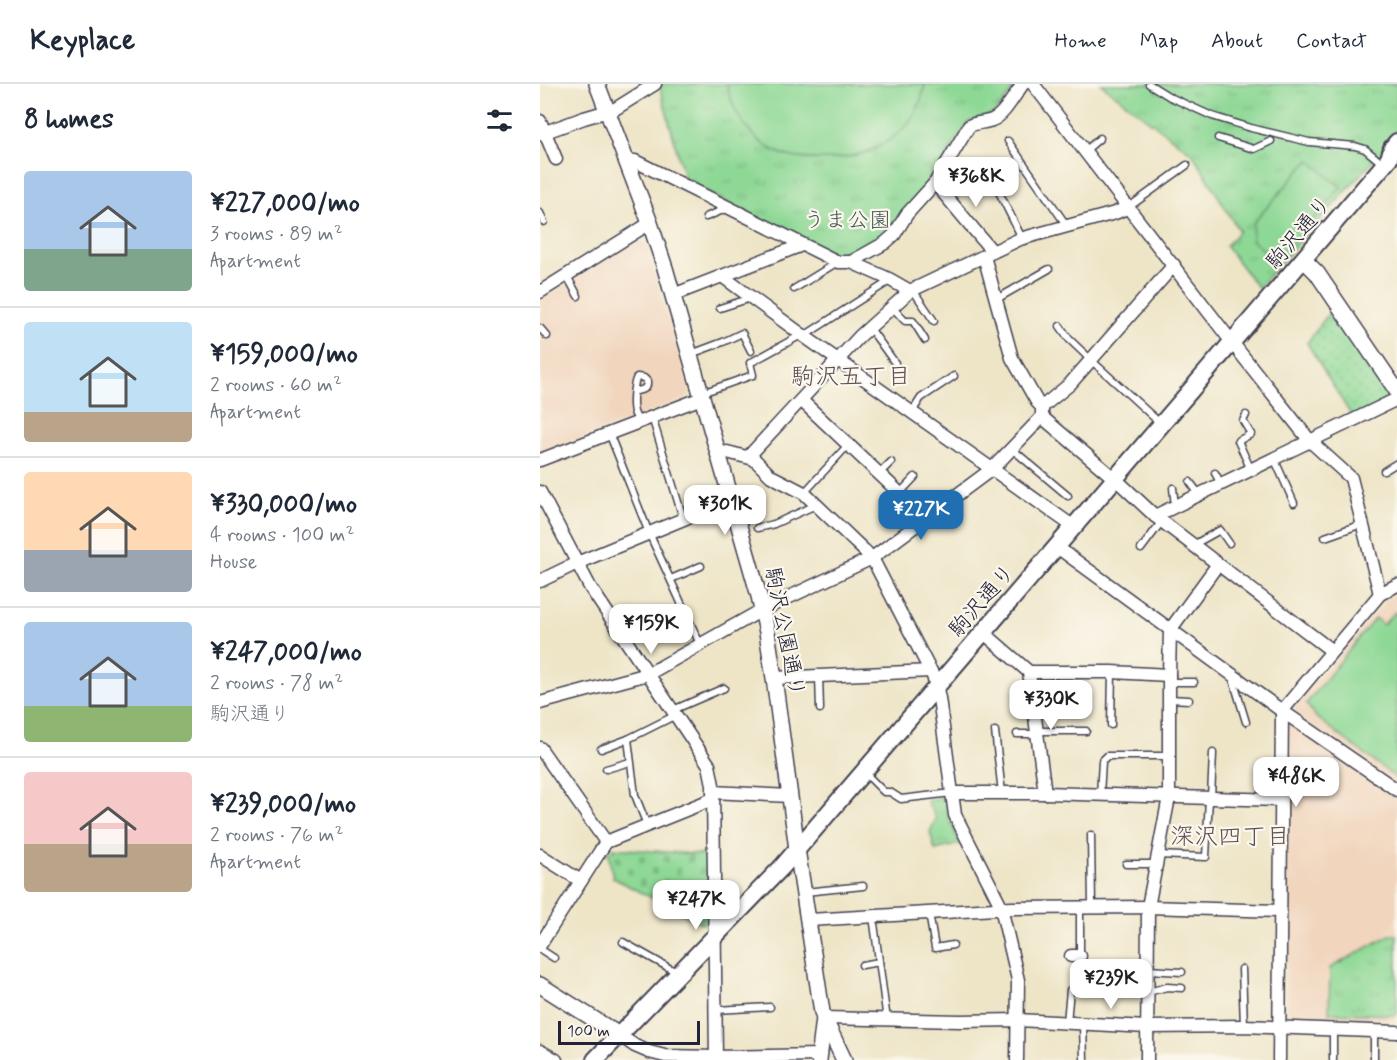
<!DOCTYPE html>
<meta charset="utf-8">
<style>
body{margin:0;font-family:Mynerve,"Klee One",sans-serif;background:#f2f2f3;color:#1f2937;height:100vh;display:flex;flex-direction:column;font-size:22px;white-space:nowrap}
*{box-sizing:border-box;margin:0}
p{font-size:20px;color:#747a83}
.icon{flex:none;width:33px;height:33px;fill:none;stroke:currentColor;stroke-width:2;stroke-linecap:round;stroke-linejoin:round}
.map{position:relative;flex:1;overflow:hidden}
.panel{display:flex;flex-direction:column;background:#fff;width:540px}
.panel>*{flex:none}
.scale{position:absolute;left:18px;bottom:15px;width:142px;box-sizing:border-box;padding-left:6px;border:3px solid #22223b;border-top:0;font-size:16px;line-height:21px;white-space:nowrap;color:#22223b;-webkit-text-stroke:4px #fbf7ec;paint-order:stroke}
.price{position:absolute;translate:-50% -51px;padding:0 14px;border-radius:12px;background:#fff;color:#222;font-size:20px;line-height:39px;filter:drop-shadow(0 2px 3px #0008)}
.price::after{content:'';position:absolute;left:50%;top:36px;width:18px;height:14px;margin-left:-9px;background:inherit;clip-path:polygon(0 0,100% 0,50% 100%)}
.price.selected{background:#1f6fb2;color:#fff}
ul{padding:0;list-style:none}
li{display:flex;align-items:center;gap:18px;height:150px;padding:0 24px}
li+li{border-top:2px solid #e0e1e3}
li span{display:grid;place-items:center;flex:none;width:168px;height:120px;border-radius:6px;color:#555}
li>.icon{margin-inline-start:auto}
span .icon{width:72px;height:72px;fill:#fffc;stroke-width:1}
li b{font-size:26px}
h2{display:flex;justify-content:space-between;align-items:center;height:72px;padding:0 24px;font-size:26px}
header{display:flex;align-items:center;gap:36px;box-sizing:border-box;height:84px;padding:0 30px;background:#fff;border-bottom:2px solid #e0e1e3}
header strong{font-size:28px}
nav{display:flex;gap:33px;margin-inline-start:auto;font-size:21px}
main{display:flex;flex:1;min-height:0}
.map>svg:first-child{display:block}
.built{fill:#f1d5bd}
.grass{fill:url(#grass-dots);stroke:#587d68;stroke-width:1.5}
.cemetery{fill:url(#cemetery-stones);stroke:#587d68;stroke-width:1.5}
.park{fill:url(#park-tufts);stroke:#587d68;stroke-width:1.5}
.pitch{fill:#8ed895;stroke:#587d68;stroke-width:1.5}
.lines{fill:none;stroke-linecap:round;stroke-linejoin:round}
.river{stroke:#4faacd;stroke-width:16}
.service-casing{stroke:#413f50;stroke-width:9}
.minor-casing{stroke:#413f50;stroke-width:15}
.tertiary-casing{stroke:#413f50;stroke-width:18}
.secondary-casing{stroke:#413f50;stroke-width:20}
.service{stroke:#fff;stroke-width:6}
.minor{stroke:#fff;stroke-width:12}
.tertiary{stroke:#fff;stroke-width:15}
.secondary{stroke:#fff;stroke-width:16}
.labels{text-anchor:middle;stroke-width:4.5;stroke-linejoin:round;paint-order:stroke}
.park-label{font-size:22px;fill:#425956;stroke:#fbf7ec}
.street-label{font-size:22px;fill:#22223b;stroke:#fbf7ec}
.neighbourhood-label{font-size:24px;fill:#5e5053;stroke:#fbf7ec}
</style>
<header>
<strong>Keyplace</strong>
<nav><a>Home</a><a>Map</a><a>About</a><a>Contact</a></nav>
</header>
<main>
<section class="panel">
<h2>8 homes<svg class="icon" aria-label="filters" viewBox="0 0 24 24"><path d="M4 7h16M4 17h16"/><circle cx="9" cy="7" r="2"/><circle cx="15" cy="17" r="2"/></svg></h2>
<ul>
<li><span style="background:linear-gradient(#a9c7e8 65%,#7fa58c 0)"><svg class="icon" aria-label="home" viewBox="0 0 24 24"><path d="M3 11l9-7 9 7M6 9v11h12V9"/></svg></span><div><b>¥227,000/mo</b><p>3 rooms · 89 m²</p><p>Apartment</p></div></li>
<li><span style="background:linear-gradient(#bfe0f5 75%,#b9a48a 0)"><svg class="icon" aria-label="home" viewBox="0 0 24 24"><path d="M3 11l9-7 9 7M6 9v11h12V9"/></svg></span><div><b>¥159,000/mo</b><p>2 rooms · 60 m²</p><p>Apartment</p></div></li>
<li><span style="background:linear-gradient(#ffd9b3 65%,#9aa5b1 0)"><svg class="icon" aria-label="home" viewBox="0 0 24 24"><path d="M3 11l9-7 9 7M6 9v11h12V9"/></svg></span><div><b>¥330,000/mo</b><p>4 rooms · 100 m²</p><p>House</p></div></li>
<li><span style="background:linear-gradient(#a9c7e8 70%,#8fb573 0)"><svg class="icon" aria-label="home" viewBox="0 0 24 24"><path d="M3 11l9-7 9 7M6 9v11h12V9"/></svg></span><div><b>¥247,000/mo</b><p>2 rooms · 78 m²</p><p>駒沢通り</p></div></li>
<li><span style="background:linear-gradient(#f6c9c9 60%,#b9a48a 0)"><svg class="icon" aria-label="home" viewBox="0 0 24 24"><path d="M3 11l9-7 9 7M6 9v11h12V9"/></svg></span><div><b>¥239,000/mo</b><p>2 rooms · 76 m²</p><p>Apartment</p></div></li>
</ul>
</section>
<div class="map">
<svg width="857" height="976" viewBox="0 0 857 976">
<defs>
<pattern id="grass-dots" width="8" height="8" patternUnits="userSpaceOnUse" patternTransform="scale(1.5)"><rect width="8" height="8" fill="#8ed895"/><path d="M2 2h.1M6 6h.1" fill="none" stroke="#7ab981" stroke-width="1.8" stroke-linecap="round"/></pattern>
<pattern id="cemetery-stones" width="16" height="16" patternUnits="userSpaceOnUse" patternTransform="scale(1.5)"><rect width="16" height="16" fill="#8ed895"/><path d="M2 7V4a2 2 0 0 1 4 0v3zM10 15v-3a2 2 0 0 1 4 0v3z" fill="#7ab981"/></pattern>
<pattern id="park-tufts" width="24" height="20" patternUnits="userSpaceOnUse" patternTransform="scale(1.5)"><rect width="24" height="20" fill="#8ed895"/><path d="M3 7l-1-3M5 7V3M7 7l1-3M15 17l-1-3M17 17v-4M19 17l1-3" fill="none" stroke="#7ab981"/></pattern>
</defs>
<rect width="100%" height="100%" fill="#fbf7ec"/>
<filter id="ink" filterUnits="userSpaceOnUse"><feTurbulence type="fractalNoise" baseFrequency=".0167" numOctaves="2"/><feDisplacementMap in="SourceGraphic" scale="12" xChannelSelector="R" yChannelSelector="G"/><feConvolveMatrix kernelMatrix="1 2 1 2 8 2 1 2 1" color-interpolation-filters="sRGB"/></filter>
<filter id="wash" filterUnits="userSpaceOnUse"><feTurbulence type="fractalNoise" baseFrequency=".008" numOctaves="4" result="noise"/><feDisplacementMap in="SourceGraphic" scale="24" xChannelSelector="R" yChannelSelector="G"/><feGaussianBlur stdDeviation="1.35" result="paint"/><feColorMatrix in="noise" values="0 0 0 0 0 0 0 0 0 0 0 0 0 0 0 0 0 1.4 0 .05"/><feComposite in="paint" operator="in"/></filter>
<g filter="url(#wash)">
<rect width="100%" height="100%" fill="#eee5c7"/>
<g class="built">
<polygon points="97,157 106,160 150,309 146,314 0,370 0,217"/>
<polygon points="857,509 857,701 756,630 754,622 846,516"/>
<polygon points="747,638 857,713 857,937 747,934"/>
</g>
<polygon class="grass" points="797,218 857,315 814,336 767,259"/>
<polygon class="cemetery" points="73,764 167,771 169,839 162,840 73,794 68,768 73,767"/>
<g class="park">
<polygon points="119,0 478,0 455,29 429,38 380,115 345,155 311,173 294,173 145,97"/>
<polygon points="561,0 857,0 857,76 835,75 718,204 686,162 699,147 653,70"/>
<polygon points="404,714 406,717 408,732 420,760 395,766 390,748 396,734 387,717"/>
<polygon points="850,851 857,851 857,931 789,929 790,884"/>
</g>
<g class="pitch">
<path d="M187 0H385C382 16 376 34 363 45 357 51 348 57 341 61 313 78 257 81 229 64 207 50 191 25 187 0Z"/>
<polygon points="769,76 801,103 737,178 712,156 713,139"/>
<polygon points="855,528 857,531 857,695 776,633 766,620 835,534 843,541"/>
</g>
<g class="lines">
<polyline class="river" points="0,975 2,976"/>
</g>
</g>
<g filter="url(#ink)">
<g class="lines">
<g class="service-casing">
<g id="service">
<polyline points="609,0 630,13 672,32 711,44 769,58 815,62 825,65 843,80"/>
<polyline points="678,54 714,65 731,57"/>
<polyline points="468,57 527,142"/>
<polyline points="545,67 560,54"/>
<polyline points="459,108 482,154"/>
<polyline points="589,123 647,81"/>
<polyline points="0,129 4,138"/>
<polyline points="166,133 188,124"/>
<polyline points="27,192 38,212"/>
<polyline points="254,205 296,179"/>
<polyline points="370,207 375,209 394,237"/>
<polyline points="455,216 509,185"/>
<polyline points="352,223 365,237 373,237 385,256"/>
<polyline points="180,224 211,214"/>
<polyline points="520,242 529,255 551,276 621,340"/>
<polyline points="329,243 355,279"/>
<polyline points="0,244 7,252"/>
<polyline points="264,252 348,198 349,196"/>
<polyline points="151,270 183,258 202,249 211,267"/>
<path d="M94 308 104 305 107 301V297L104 294 97 293C93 300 92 320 94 328 95 331 97 334 98 337"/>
<polyline points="162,309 213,291 210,279 261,251"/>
<polyline points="372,328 381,314 414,292"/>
<polyline points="706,331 703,337 711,350 698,357 711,386"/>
<polyline points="112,333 143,434"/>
<polyline points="69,349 109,449 160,560"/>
<polyline points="472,365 528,412"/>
<polyline points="734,374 754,419"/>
<polyline points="844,387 857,379"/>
<polyline points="675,389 681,400"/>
<polyline points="339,390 351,378"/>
<polyline points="650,398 659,410"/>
<polyline points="633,404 635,422"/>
<polyline points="264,409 308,361"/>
<polyline points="360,409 375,393"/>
<polyline points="217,444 234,440 276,421"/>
<polyline points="785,453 822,440"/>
<polyline points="653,461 680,446 689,459"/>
<polyline points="601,465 622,437"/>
<polyline points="131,495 161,482"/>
<polyline points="279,592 280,625"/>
<polyline points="692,592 706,638"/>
<polyline points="629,598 654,598"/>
<polyline points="629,615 649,616"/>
<polyline points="133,626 184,604"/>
<polyline points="571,641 572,588"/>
<polyline points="455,647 462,709"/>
<polyline points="496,647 546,647"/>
<polyline points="477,650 497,650"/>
<polyline points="61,665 88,655"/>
<polyline points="66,685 90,678"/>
<polyline points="325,689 344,708 350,708 361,715 412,709"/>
<polyline points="560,711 562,677 567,672 629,672"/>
<polyline points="671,714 673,669"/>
<polyline points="107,741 95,711 88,655 136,631"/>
<polyline points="551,751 552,823"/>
<polyline points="618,771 666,773 669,714"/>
<polyline points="586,780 615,780"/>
<polyline points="265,808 323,802"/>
<polyline points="389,829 395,864 413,861"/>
<polyline points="333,832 347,936"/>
<polyline points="83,858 138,889"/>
<polyline points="0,865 14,874"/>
<polyline points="322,881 339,878"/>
<polyline points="540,882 540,823"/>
<polyline points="702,885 704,941"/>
<polyline points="608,886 642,888"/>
<polyline points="608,908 627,903 642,904"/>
<polyline points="176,926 230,923"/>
<polyline points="527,938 530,906"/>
<polyline points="543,940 544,976"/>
<polyline points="793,946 793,976"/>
<polyline points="834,947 834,976"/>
</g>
</g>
<g class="minor-casing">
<g id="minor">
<polyline points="493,0 698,266 770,357 811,394 840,510"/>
<polyline points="0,37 16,75"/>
<polyline points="0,50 44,34 75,25 115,0"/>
<polyline points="86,76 95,77 284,171 298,178 311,178 349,195 370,207"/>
<polyline points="395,99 452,167"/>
<polyline points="444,172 472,274 497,318 502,323 502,333 582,401 615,432 792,567"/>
<path d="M311 178 345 159 354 151 367 130 395 99 429 42C437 38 445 39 452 36 464 32 475 10 483 0"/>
<polyline points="182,192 261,250 534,443"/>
<polyline points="0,208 110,139"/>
<polyline points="133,211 262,161"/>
<polyline points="261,316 386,434"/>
<polyline points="502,323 530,300 634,181"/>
<polyline points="179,370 187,368 214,375 231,392 264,409 332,474 393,592 399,614 415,731 462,824 463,832 478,896 477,976"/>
<polyline points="208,373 320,252 370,207 480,155 575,129 589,123"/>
<polyline points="0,376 162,314"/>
<polyline points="0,408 50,503 169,681 173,701 176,976"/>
<polyline points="615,432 857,315"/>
<polyline points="517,463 742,627 857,706"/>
<polyline points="0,497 37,479 192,415"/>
<polyline points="443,548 489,588 572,588 629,591"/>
<polyline points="489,588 505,709"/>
<polyline points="234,594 391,587"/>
<polyline points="0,619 108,590 222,526 332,474 452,385 502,333"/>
<polyline points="0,664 66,758"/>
<polyline points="173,708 250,712"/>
<polyline points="412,709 505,709 741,716"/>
<polyline points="0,771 41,797"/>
<polyline points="269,836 472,824 608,823 740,827"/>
<polyline points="0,861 66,758 173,715"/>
<polyline points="531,872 540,872"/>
<polyline points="284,934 420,937 478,936 607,943 704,942 857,948"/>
<polyline points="79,951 95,962 109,968 125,972 176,973 279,971"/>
<polyline points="0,967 16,976"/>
<polyline points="607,976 608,823 629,713 629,591 630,546 678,480"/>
<polyline points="739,976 742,627 840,510 857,501"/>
</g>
</g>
<g class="tertiary-casing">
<g id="tertiary">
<polyline points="57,0 110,139 125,184 219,512 227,548 234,594 257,765 282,928 284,934 304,976"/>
<polyline points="764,176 777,189 857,307"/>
<polyline points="0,901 79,951"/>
<polyline points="279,976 284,934"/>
</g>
</g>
<g class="secondary-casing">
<polyline id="secondary" points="55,976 242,783 849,75 852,64 857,58"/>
</g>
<use href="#service" class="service"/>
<use href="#minor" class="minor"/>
<use href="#tertiary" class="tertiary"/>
<use href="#secondary" class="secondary"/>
</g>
</g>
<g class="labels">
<g class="park-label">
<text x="307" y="143">うま公園</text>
</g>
<g class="street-label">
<text transform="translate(758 148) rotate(-50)" y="8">駒沢通り</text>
<text transform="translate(441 516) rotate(-49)" y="8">駒沢通り</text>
<text transform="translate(246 548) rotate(79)" y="8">駒沢公園通り</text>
</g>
<g class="neighbourhood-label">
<text x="311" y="300">駒沢五丁目</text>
<text x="690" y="760">深沢四丁目</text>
</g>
</g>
</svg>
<div class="scale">100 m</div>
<b class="price" style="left:436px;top:124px">¥368K</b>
<b class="price" style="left:185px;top:452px">¥301K</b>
<b class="price selected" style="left:381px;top:457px">¥227K</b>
<b class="price" style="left:111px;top:571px">¥159K</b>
<b class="price" style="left:511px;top:647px">¥330K</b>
<b class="price" style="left:756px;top:724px">¥486K</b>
<b class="price" style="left:156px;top:847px">¥247K</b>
<b class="price" style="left:571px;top:926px">¥239K</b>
</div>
</main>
